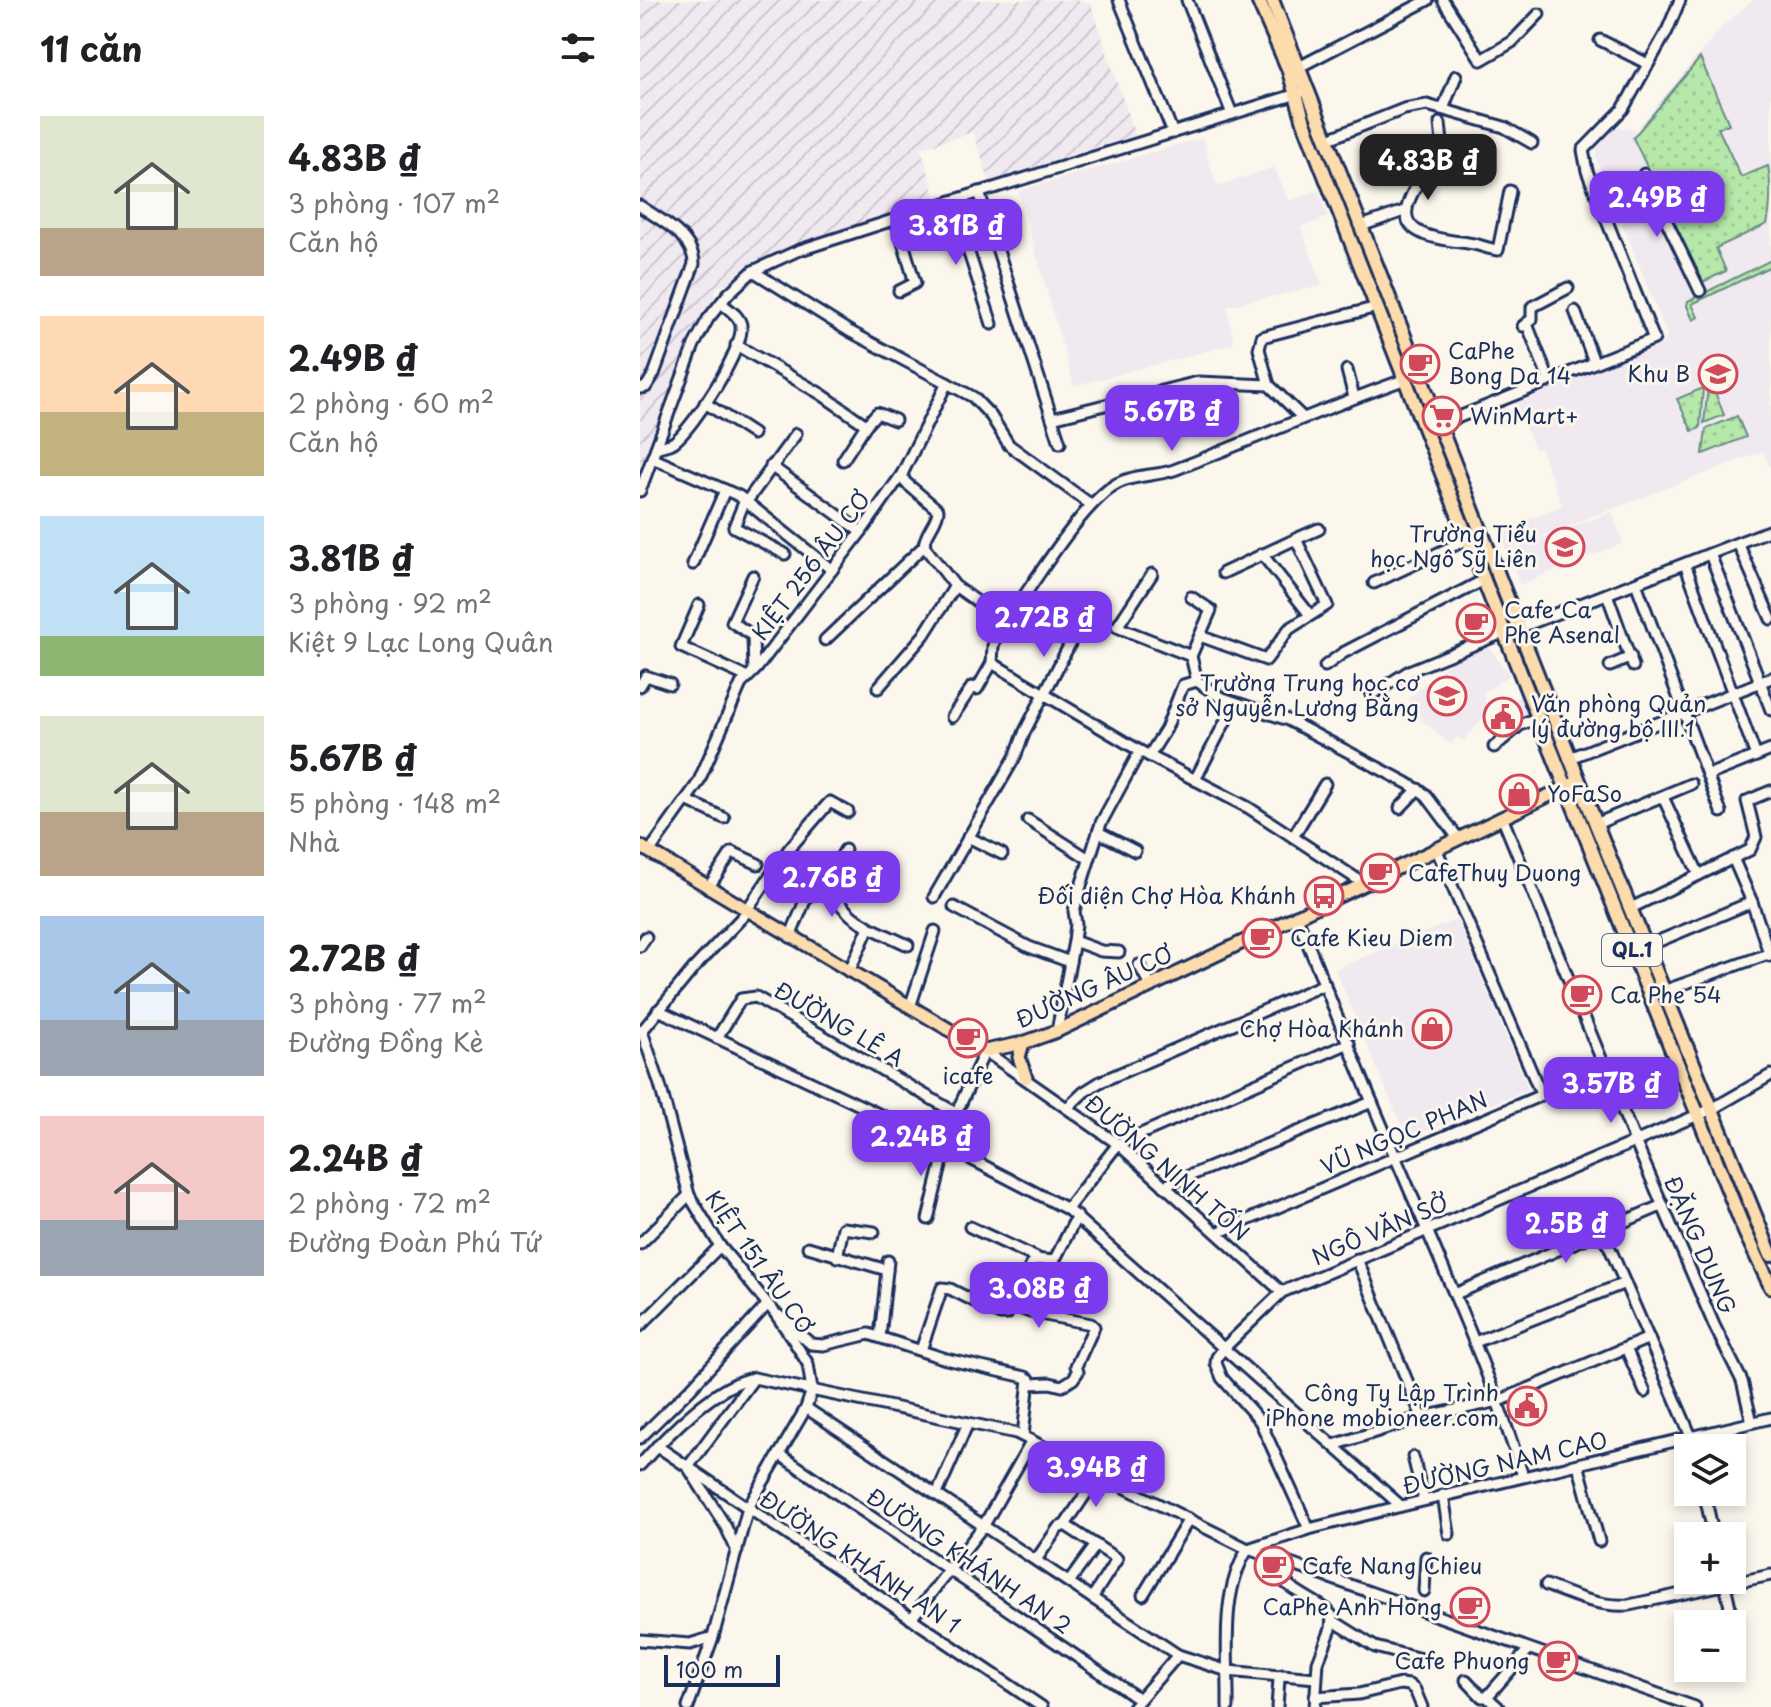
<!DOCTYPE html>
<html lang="vi">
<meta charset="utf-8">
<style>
body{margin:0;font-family:"Playpen Sans",sans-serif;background:#f6f6f6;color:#202124;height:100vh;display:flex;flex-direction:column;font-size:30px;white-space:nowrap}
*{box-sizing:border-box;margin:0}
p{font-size:26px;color:#757577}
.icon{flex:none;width:44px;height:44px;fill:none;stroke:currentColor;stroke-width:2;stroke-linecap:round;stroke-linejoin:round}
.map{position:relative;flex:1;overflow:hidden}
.details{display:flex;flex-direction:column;background:#fff;width:640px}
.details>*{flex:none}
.buttons{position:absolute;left:1034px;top:1434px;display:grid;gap:16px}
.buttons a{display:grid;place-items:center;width:72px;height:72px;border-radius:0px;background:#fff;box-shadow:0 4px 12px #0003;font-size:40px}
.scale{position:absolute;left:24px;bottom:20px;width:116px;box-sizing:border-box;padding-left:8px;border:4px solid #1b2f5e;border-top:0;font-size:22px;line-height:28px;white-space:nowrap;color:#1b2f5e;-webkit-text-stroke:6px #fbf7ec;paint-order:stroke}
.price{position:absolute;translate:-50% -68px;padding:0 18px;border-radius:16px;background:#7c3aed;color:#fff;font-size:26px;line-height:52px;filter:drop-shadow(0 2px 4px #0008)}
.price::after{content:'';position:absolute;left:50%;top:48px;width:24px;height:18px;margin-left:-12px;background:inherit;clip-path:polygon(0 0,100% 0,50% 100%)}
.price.current{background:#222;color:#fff}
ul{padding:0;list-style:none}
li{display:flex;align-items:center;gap:24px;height:200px;padding:0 40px}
li span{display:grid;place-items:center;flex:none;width:224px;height:160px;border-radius:0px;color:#555}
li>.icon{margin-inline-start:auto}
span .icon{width:96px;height:96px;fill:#fffc;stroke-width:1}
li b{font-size:34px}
h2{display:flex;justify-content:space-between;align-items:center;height:96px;padding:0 40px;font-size:34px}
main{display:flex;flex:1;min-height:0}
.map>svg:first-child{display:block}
.built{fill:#f0e9f0}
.industrial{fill:url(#industrial-furrows)}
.grass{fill:url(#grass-dots);stroke:#688c84;stroke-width:2}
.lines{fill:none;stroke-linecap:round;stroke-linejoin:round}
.minor-casing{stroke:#1b2f5e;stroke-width:15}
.major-casing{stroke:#1b2f5e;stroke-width:17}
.highway-casing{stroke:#1b2f5e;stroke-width:18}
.minor{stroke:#fbf7ec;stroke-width:9}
.major{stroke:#fcdcac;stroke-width:11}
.highway{stroke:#fcdcac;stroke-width:12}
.labels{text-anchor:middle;stroke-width:6;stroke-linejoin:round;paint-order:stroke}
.shield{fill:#fbf7ec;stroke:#5e6b89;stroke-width:2}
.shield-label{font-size:20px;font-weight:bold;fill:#1b2f5e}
.poi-label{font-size:22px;fill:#1b2f5e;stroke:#fbf7ec;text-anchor:start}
.street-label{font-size:22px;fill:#1b2f5e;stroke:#fbf7ec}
</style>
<main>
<section class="details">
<h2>11 căn<svg class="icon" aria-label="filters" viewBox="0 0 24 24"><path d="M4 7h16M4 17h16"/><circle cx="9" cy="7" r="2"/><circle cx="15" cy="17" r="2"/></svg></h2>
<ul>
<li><span style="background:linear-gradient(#dfe7d0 70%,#b9a48a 0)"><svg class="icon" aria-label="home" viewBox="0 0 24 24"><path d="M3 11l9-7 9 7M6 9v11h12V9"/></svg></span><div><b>4.83B ₫</b><p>3 phòng · 107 m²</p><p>Căn hộ</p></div></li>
<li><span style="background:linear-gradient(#ffd9b3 60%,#c2b280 0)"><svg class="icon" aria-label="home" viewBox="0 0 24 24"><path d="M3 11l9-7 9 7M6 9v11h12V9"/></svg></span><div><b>2.49B ₫</b><p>2 phòng · 60 m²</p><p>Căn hộ</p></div></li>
<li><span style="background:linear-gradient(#bfe0f5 75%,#8fb573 0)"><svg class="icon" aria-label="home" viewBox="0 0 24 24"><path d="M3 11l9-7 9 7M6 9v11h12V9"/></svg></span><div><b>3.81B ₫</b><p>3 phòng · 92 m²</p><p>Kiệt 9 Lạc Long Quân</p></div></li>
<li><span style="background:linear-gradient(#dfe7d0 60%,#b9a48a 0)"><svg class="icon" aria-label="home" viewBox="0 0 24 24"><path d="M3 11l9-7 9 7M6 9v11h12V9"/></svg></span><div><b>5.67B ₫</b><p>5 phòng · 148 m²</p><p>Nhà</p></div></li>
<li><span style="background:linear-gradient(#a9c7e8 65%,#9aa5b1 0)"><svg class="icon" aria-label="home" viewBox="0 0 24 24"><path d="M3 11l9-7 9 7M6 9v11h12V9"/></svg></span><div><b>2.72B ₫</b><p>3 phòng · 77 m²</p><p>Đường Đồng Kè</p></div></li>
<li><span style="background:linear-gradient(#f6c9c9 65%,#9aa5b1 0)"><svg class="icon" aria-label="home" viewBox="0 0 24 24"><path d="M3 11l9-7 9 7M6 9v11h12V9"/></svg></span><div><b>2.24B ₫</b><p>2 phòng · 72 m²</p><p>Đường Đoàn Phú Tứ</p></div></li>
</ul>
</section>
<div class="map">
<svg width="1131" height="1707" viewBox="0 0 1131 1707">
<defs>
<pattern id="industrial-furrows" width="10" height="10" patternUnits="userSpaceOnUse" patternTransform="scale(2)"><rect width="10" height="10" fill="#f0e9f0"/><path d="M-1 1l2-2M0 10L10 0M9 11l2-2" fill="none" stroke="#cdc8d0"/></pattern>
<pattern id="grass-dots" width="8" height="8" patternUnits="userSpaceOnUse" patternTransform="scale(2)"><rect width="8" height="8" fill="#b5e8a9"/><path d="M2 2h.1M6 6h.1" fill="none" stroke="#9bc794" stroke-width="1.8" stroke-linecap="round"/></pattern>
</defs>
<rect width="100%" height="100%" fill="#fbf7ec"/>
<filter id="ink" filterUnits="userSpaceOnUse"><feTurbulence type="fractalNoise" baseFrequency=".0125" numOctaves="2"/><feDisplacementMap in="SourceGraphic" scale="16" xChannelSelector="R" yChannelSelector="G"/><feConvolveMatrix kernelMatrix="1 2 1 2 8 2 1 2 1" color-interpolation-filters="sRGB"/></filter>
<g filter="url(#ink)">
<g class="built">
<polygon points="1113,0 1131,0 1131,469 1123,451 866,550 859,532 922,505 900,447 895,449 874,401 1025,342 1027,335 959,165 956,157 958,141 974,126 996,130 1081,28"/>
<polygon points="562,138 577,187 634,167 649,201 679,190 688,217 661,227 682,286 587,306 594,344 434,386 378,191"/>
<polygon points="972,512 983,543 880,585 867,551"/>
<polygon points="847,645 870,675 843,693 849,711 823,741 818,737 810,744 784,722 768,699 814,659"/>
<polygon points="881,696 891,719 865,730 851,709"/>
<polygon points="817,919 888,1089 767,1139 695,969"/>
</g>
<polygon class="industrial" points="0,0 437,0 451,5 495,135 349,181 333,132 281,148 296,198 77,288 0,496"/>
<g class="grass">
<path d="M1060 58 1089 124 1078 128 1101 177 1128 166C1131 182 1131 207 1127 224L1076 248 1086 271 1063 282 993 138Z"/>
<polygon points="1131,260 1131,266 1052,304 1058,317 1053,320 1047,306 1048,301"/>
<polygon points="1072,385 1084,415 1064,423 1068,387"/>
<polygon points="1063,388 1060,428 1052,431 1037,399"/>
<polygon points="1097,416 1106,437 1063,454 1066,429"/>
</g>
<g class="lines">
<g class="minor-casing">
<g id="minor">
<polyline points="479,0 533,133"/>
<polyline points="547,0 592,114"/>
<polyline points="803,0 841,60 872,42 899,14"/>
<polyline points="960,40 1008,64"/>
<polyline points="659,67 788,0"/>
<polyline points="803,109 816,76"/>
<path d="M800 123 803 152C791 168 774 184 768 204 757 238 808 240 828 243 838 244 848 249 858 250L870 191"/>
<polyline points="686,140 764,109 787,105 864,127 892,143"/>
<polyline points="1004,174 1060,291"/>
<polyline points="339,192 420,443"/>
<polyline points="312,201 352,324"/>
<path d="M0 206C20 220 54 236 54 264L14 374 6 387 0 388"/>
<polyline points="256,219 275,283 259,291"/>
<polyline points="721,226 767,210"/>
<polyline points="113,271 209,331 333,397 351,416 369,445 450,504"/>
<polyline points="935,311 954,362"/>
<polyline points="887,324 909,380"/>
<polyline points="883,326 892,319 892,307 928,288"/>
<polyline points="96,345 181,394 226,425 203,460"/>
<polyline points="707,370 714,397"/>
<polyline points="629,385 619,349 622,337 737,307"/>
<polyline points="65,403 113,434"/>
<polyline points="412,418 558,382 629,385 662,417"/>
<polyline points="226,425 237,413 255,420"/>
<polyline points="799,425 1014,339 947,171 943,150 983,109 1027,31 1040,0"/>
<path d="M16 448C21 446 29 445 34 442 53 428 105 348 101 325 99 315 88 309 81 303"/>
<polyline points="12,458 99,496 192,570"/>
<polyline points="131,466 221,532"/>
<path d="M262 474 265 482 298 510C298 522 285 532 284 546L315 586 356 615 360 624 353 646 352 663 500 751 609 808 723 883"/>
<polyline points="0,491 54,345 68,319 88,294 113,271 157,251 312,201 660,93"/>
<polyline points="105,500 94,527 145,554"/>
<polyline points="107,501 156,434"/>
<polyline points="656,539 679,529"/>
<polyline points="1098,543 1131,619"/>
<polyline points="622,554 670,615"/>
<polyline points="1070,554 1131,710"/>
<polyline points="53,564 85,490"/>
<polyline points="1045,564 1116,756"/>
<polyline points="512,574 477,627 551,656"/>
<polyline points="113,576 92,622 113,636 114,671"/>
<polyline points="734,583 828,539"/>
<polyline points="996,583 1081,812"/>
<polyline points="967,594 993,666"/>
<polyline points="551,597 571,610 551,656 557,681"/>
<polyline points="59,605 41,647 107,677"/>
<path d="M360 624 366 622C395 582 433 517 470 488 489 474 513 477 534 470 612 440 687 407 766 379"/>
<polyline points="879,628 1131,530"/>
<polyline points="560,636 626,660 649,629 687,605 656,539 583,573"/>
<polyline points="185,640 284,546"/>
<polyline points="685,666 703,653 844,580"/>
<polyline points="970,666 991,657"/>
<polyline points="557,681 580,697 648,720 767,783 785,794 818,838"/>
<polyline points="0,686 6,676 30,684"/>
<polyline points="238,688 284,635 315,586"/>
<polyline points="731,695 769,671 865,632"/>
<polyline points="312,717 332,687 337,689 352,663"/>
<polyline points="854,747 880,725 899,717"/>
<polyline points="509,756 526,729 543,685 557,681"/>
<polyline points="930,758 1131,678"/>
<polyline points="1068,775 1131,750"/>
<polyline points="555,780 595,703"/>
<polyline points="1023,797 1059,875"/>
<polyline points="46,800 84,818"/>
<polyline points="760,808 778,789"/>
<polyline points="862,817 995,1141 1074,1325 1102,1381 1112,1422"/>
<polyline points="388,820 449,859"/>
<polyline points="956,824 1051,784"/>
<polyline points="458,832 495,851"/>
<polyline points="328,837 362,854"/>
<polyline points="653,837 685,784"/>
<polyline points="796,848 901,1094"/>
<polyline points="9,852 58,783 101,684 117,668 221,532 262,474 307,383"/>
<polyline points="1093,858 1112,902 1130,956"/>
<polyline points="134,872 169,891"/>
<polyline points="68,888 92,852 118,864"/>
<polyline points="183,888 205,850"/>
<polyline points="294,897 375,757 385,731 433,638"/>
<polyline points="314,907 389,947 430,962"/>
<polyline points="991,908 1110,850 1116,837 1107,801 1131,791"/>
<polyline points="106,911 149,849 187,805 190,802 208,812"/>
<path d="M656 915C682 977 706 1040 732 1102 784 1227 842 1347 883 1476"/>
<polyline points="229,927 268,945"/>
<path d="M150 937 169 891 176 886C195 893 198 904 212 916 217 920 224 923 229 927L209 972"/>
<polyline points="434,941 461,951 479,952"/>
<polyline points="0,946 6,937"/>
<polyline points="1007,946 1112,902"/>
<polyline points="499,965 510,985"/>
<polyline points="1023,991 1131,953"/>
<polyline points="270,1007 295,931"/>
<polyline points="18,1010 302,1144 427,1209 761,1506"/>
<polyline points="417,1031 434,941 436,924 434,911 440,889 461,823 500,751"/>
<polyline points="77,1038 101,999 116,997 316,1113"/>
<polyline points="428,1107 444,1092 460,1082 685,984"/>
<polyline points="302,1144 345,1051 478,1144 642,1292"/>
<polyline points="524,1186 732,1102"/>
<polyline points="427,1209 478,1144 709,1043"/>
<polyline points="288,1219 306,1146"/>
<polyline points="330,1227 397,1258"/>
<polyline points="963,1232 1056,1448"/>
<polyline points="577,1233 965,1068"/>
<polyline points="0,1244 49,1195"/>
<polyline points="168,1247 247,1270"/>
<polyline points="197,1257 203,1228 234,1232"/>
<polyline points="717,1259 782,1417"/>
<polyline points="815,1294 1023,1205"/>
<polyline points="372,1305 390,1312 451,1324 454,1327 436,1366 438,1372 433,1379 422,1386 410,1383 389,1384"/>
<polyline points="138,1315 171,1344 183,1345 229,1334 306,1359 385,1377 389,1379 383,1436"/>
<polyline points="0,1326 80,1246"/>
<polyline points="240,1337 248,1261"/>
<polyline points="835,1342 985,1283"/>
<polyline points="986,1348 1005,1392"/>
<polyline points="281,1350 302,1288 310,1289 360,1314 367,1314 394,1259 414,1261 437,1216"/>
<polyline points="166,1408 538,1655 588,1671 640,1676"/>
<polyline points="0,1438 50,1389 127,1305"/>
<polyline points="694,1445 782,1417 859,1401 1009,1338"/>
<polyline points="17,1446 402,1707"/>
<polyline points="139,1454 499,1699"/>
<polyline points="773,1457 784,1500"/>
<polyline points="938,1464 959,1541"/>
<path d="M0 1465C25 1437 77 1383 114 1378L376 1433 608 1549 1055 1707"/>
<polyline points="1064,1492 1074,1536"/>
<polyline points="297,1494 328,1423"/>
<polyline points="803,1495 809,1534"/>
<polyline points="425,1525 459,1474"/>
<polyline points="669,1529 620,1421 582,1378 576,1363 577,1357 584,1348 642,1292 1072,1109 1131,1075"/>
<polyline points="608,1549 669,1529 745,1510 1131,1418"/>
<polyline points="97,1551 86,1527 48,1467 114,1378"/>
<path d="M628 1556C629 1580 667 1596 686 1609L692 1616 691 1629 678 1662 675 1707"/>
<polyline points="396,1560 418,1528 425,1525 477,1559 452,1598"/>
<polyline points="1084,1580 1094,1625 1092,1625"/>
<polyline points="429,1582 456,1545"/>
<path d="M906 1585C934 1596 959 1607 989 1605L1131 1575"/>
<polyline points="784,1591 786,1557"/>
<polyline points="503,1595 549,1519"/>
<polyline points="271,1619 344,1525 392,1441"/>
<polyline points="692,1620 735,1647 781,1659"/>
<polyline points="1043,1636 1048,1635"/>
<polyline points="0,1640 50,1644 73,1637"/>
<polyline points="826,1680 842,1697 847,1697 858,1707"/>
<polyline points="675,1697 719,1694 760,1684 769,1685 775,1690 782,1707"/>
<polyline points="847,1697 889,1649"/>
<polyline points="48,1707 73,1637 108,1508 166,1408 172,1390 168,1364 152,1338 135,1313 80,1246 49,1195 20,1085 2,1031 53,969 107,912"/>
<polyline points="493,1707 538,1655"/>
<path d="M588 1707C589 1655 579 1594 608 1549"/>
<polyline points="637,1707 639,1679 642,1675 676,1678"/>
</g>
</g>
<g class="major-casing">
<g id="major">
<polyline points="0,846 345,1051 383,1043 417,1031 939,781"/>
<polyline points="383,1043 379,1057 386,1078"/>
</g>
</g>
<g class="highway-casing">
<g id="highway">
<polyline points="618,0 648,68 664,122 887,690 1105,1232 1131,1287"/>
<polyline points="632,0 956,824 1131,1255"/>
</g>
</g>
<use href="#minor" class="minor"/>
<use href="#major" class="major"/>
<use href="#highway" class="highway"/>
</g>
</g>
<defs>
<g id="cafe-ring" transform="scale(2)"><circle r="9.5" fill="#fbf7ec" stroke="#d1495b" stroke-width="1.5"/><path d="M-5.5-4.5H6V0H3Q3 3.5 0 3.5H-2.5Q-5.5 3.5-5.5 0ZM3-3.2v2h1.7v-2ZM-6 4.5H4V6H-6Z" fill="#d1495b"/></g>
<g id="school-ring" transform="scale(2)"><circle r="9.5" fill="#fbf7ec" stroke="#d1495b" stroke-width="1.5"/><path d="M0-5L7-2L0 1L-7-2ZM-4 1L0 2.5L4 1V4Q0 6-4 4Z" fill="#d1495b"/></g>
<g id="supermarket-ring" transform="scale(2)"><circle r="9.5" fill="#fbf7ec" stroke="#d1495b" stroke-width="1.5"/><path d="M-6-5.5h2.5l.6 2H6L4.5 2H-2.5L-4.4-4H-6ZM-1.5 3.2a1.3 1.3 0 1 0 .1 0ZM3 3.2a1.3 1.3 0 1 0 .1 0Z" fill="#d1495b"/></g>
<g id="civic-ring" transform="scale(2)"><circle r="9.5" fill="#fbf7ec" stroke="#d1495b" stroke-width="1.5"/><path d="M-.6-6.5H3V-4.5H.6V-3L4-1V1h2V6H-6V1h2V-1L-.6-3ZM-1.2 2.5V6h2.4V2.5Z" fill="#d1495b"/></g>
<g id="shop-ring" transform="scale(2)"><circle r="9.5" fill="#fbf7ec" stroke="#d1495b" stroke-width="1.5"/><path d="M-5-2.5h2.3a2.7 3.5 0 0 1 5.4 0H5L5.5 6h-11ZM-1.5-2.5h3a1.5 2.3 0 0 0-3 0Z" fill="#d1495b"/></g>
<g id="bus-ring" transform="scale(2)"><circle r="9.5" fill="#fbf7ec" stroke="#d1495b" stroke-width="1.5"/><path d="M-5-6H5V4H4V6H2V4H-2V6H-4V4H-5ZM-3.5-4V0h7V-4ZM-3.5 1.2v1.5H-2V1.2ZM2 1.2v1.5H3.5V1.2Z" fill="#d1495b"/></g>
</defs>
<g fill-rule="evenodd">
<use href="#cafe-ring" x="780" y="364"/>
<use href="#school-ring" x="1078" y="374"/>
<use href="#supermarket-ring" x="802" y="416"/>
<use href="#school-ring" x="925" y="547"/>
<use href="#cafe-ring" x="836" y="623"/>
<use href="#school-ring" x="807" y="696"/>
<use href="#civic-ring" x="863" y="717"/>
<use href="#shop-ring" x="879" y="794"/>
<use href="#cafe-ring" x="740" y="873"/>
<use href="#bus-ring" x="684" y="896"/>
<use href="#cafe-ring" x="622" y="938"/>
<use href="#cafe-ring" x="942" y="995"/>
<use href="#shop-ring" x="792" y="1029"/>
<use href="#cafe-ring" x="328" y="1038"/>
<use href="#civic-ring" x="887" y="1406"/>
<use href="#cafe-ring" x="634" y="1566"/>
<use href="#cafe-ring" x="830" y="1607"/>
<use href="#cafe-ring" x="918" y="1661"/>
</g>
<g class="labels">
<rect class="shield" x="962" y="934" width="60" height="32" rx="6"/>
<g class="shield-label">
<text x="992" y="957">QL.1</text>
</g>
<g class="poi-label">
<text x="808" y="359">CaPhe<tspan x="808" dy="25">Bong Da 14</tspan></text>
<text x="1050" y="382" text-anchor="end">Khu B</text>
<text x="830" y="424">WinMart+</text>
<text x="897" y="542" text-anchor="end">Trường Tiểu<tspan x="897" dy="25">học Ngô Sỹ Liên</tspan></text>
<text x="864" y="618">Cafe Ca<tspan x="864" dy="25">Phe Asenal</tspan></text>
<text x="779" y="691" text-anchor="end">Trường Trung học cơ<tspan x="779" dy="25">sở Nguyễn Lương Bằng</tspan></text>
<text x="891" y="712">Văn phòng Quản<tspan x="891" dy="25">lý đường bộ III.1</tspan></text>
<text x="907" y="802">YoFaSo</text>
<text x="768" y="881">CafeThuy Duong</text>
<text x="656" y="904" text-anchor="end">Đối diện Chợ Hòa Khánh</text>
<text x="650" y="946">Cafe Kieu Diem</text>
<text x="970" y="1003">Ca Phe 54</text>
<text x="764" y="1037" text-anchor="end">Chợ Hòa Khánh</text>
<text x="328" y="1084" text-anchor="middle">icafe</text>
<text x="859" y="1401" text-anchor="end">Công Ty Lập Trình<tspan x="859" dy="25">iPhone mobioneer.com</tspan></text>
<text x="662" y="1574">Cafe Nang Chieu</text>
<text x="802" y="1615" text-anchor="end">CaPhe Anh Hong</text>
<text x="890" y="1669" text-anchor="end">Cafe Phuong</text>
</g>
<g class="street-label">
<text transform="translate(171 566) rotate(-53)" y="8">KIỆT 256 ÂU CƠ</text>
<text transform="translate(454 987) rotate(-24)" y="8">ĐƯỜNG ÂU CƠ</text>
<text transform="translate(199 1024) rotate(30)" y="8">ĐƯỜNG LÊ A</text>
<text transform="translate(764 1133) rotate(-23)" y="8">VŨ NGỌC PHAN</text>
<text transform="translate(527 1168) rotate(41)" y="8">ĐƯỜNG NINH TỐN</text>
<text transform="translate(740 1230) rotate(-23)" y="8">NGÔ VĂN SỞ</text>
<text transform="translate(1060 1245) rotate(67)" y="8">ĐẶNG DUNG</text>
<text transform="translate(119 1262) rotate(55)" y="8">KIỆT 151 ÂU CƠ</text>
<text transform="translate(865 1463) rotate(-13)" y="8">ĐƯỜNG NAM CAO</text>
<text transform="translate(329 1561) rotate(34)" y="8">ĐƯỜNG KHÁNH AN 2</text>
<text transform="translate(220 1562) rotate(34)" y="8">ĐƯỜNG KHÁNH AN 1</text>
</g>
</g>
</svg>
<div class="buttons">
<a><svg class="icon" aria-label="layers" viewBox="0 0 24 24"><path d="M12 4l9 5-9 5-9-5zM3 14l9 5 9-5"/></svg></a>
<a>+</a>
<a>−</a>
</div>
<div class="scale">100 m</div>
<b class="price current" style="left:788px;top:202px">4.83B ₫</b>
<b class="price" style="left:1017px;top:239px">2.49B ₫</b>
<b class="price" style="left:316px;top:267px">3.81B ₫</b>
<b class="price" style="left:532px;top:453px">5.67B ₫</b>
<b class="price" style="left:404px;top:659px">2.72B ₫</b>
<b class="price" style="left:192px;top:919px">2.76B ₫</b>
<b class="price" style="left:971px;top:1125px">3.57B ₫</b>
<b class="price" style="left:281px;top:1178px">2.24B ₫</b>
<b class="price" style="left:926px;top:1265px">2.5B ₫</b>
<b class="price" style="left:399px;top:1330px">3.08B ₫</b>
<b class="price" style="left:456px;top:1509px">3.94B ₫</b>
</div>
</main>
